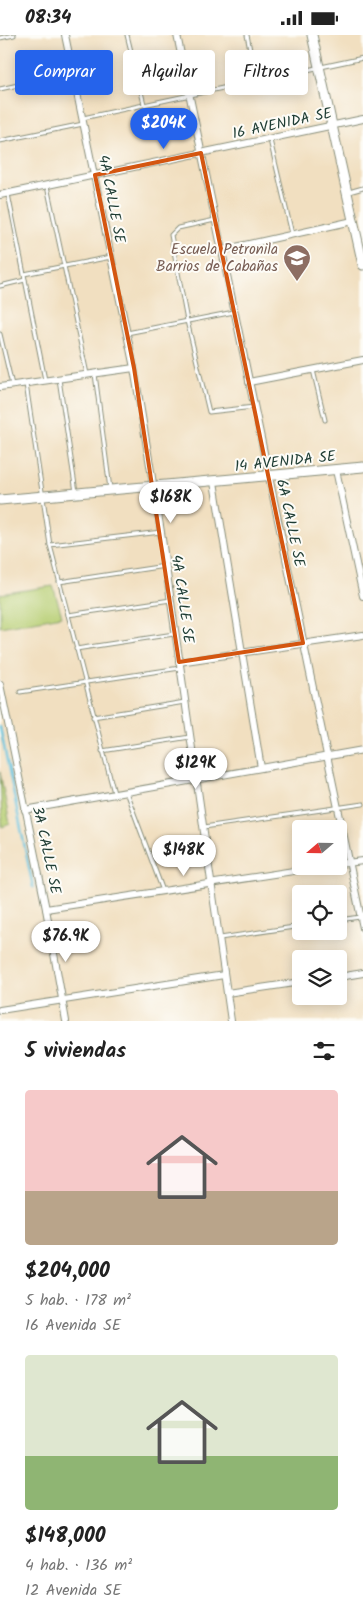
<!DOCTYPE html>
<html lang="es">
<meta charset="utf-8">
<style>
body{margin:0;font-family:Kalam,sans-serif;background:#f2f2f2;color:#222;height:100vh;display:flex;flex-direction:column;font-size:19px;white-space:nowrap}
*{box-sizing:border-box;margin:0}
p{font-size:16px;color:#767676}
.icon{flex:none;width:28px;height:28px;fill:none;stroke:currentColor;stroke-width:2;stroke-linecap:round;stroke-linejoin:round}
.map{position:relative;height:986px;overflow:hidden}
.drawer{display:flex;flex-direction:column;background:#fff;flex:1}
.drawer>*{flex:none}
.top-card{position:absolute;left:15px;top:15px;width:334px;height:45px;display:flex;gap:10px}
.needle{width:32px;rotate:250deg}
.tools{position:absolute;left:292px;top:785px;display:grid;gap:10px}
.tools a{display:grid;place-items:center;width:55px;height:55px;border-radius:5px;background:#fff;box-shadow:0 2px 12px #0003;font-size:25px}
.price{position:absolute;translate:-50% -42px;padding:0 11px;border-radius:18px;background:#fff;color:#222;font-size:16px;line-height:32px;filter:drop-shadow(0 1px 2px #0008)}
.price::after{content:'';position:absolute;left:50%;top:30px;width:15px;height:11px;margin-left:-8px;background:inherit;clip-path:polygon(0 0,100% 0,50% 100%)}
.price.active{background:#2563eb;color:#fff}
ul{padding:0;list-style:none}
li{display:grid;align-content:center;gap:10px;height:265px;padding:0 25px}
li span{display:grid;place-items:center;height:155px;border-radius:5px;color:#555}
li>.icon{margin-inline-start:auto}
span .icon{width:90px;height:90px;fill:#fffc;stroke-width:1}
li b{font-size:21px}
h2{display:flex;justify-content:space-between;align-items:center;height:60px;padding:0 25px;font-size:21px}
.pill{padding:0 18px;border-radius:5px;background:#fff;box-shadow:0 2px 12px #0003;font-size:18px;line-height:45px}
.pill.active{background:#2563eb;color:#fff}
.status{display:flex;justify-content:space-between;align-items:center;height:35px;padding:0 25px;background:#fff;direction:ltr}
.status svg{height:14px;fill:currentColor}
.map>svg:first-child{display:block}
.green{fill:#b6cd71;stroke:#6a8552}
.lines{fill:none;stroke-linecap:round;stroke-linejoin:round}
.stream{stroke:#5ec0dc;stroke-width:2.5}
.lane-casing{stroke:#888e7a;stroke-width:5}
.street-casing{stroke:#888e7a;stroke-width:8}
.secondary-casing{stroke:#888e7a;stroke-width:11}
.lane{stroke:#fff;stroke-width:3}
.street{stroke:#fff;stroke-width:6}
.secondary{stroke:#fff;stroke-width:9}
.marked{fill:none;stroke:#d45610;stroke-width:4;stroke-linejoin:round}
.labels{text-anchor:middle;stroke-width:4;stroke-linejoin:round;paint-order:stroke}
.street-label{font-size:15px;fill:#1f3d34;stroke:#fdfcf7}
.education-label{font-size:15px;fill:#785e54;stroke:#fdfcf7;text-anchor:end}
</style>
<div class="status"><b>08:34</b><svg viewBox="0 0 49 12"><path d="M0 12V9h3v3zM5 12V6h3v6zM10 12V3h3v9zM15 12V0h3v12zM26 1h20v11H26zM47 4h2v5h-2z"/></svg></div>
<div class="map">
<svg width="363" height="986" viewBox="0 0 363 986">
<rect width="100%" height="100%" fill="#fdfcf7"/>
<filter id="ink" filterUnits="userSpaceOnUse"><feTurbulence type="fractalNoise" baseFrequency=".02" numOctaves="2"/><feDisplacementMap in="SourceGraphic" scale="10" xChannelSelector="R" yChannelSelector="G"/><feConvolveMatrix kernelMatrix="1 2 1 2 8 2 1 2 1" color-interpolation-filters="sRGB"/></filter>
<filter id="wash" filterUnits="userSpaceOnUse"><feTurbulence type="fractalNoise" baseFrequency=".0096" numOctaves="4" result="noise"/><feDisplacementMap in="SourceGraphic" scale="20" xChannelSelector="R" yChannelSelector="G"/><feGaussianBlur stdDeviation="1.12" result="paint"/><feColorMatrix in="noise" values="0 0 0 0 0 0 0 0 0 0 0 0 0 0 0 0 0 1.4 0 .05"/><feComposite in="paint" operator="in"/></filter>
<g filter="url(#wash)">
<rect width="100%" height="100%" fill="#f1dfc0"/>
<g class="green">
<polygon points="53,551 62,581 0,592 0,559"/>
<polygon points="0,737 10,789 2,792"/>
</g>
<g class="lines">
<polyline class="stream" points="0,692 33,852"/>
</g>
</g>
<g filter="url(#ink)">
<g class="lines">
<g class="lane-casing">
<g id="lane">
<polyline points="127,0 144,69"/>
<polyline points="247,0 256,45"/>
<polyline points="0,3 14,0"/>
<polyline points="0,54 73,38"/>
<polyline points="83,83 363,23"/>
<polyline points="270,105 292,199"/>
<polyline points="0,106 83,89"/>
<polyline points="47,151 87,339"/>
<polyline points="349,157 363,153"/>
<polyline points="8,159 45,345"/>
<polyline points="215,185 178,193 171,200 187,286 209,377 254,372"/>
<polyline points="24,239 111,222"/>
<polyline points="0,251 25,245"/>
<polyline points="127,298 234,277"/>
<polyline points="0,299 12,350"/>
<polyline points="313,335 325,385"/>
<polyline points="95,339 110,454"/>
<polyline points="59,344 76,457"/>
<polyline points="26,349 50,510 114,758"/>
<polyline points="50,510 161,497"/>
<polyline points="59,547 165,531"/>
<polyline points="68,580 171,565"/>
<polyline points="76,614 174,599"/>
<polyline points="20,657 180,633"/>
<polyline points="93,682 185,667"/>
<polyline points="102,716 190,702"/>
<polyline points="126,757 163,856"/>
<polyline points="204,792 363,769"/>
<polyline points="339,885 360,882"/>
<polyline points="220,903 301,891"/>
</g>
</g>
<g class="street-casing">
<g id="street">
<polyline points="65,0 134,333 161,497 231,986"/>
<polyline points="177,0 363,893"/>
<polyline points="0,160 363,84"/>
<polyline points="222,215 353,186"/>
<polyline points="249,347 363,325"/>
<polyline points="0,352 134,333"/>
<polyline points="336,435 363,561"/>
<polyline points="214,447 261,733"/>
<polyline points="179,627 363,600"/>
<polyline points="0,649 46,874 66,986"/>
<polyline points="25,775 363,715"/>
<polyline points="339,829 363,826"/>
<polyline points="46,874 326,831"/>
<polyline points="339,942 363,938"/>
<polyline points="227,958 301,947"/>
<polyline points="0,975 224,940"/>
</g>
</g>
<g class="secondary-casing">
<g id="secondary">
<polyline points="312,0 363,230"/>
<polyline points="0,465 363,432"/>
</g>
</g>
<use href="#lane" class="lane"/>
<use href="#street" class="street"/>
<use href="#secondary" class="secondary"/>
</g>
</g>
<path class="marked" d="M201 118 303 608 179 627 134 333 95 140Z"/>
<defs>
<g id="school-pin" transform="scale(1.4375)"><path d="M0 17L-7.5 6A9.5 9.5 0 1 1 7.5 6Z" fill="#8d6e63" stroke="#fdfcf7"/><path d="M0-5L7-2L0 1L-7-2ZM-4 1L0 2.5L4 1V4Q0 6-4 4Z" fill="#fff"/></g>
</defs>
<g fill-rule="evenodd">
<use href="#school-pin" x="297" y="223"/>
</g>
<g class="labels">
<g class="street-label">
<text transform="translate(282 88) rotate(-12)" y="5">16 AVENIDA SE</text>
<text transform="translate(112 164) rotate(79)" y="5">4A CALLE SE</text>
<text transform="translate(285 426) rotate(-6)" y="5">14 AVENIDA SE</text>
<text transform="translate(291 488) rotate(78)" y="5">6A CALLE SE</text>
<text transform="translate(183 564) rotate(82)" y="5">4A CALLE SE</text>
<text transform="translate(47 815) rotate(78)" y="5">3A CALLE SE</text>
</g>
<g class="education-label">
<text x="278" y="219">Escuela Petronila<tspan x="278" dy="17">Barrios de Cabañas</tspan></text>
</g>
</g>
</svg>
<div class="tools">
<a><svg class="needle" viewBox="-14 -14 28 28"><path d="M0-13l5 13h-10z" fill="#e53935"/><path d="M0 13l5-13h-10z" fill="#767676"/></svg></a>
<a><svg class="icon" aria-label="locate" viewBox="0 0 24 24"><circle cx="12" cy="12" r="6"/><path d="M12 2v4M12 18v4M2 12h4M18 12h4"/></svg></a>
<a><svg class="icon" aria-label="layers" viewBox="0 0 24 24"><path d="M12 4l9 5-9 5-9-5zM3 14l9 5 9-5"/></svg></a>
</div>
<b class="price active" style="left:164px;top:115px">$204K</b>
<b class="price" style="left:171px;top:489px">$168K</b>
<b class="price" style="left:196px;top:755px">$129K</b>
<b class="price" style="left:184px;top:842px">$148K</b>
<b class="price" style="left:66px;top:928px">$76.9K</b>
<div class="top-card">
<a class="pill active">Comprar</a>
<a class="pill">Alquilar</a>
<a class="pill">Filtros</a>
</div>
</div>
<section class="drawer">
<h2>5 viviendas<svg class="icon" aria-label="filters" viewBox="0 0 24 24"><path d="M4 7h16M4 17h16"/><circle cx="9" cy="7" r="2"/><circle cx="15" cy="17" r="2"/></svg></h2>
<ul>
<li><span style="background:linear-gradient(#f6c9c9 65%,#b9a48a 0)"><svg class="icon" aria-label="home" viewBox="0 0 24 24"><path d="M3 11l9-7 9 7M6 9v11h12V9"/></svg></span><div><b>$204,000</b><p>5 hab. · 178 m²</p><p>16 Avenida SE</p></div></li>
<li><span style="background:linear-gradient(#dfe7d0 65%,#8fb573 0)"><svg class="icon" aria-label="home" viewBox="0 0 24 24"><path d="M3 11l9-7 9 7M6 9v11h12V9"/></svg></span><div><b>$148,000</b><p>4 hab. · 136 m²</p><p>12 Avenida SE</p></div></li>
</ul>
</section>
